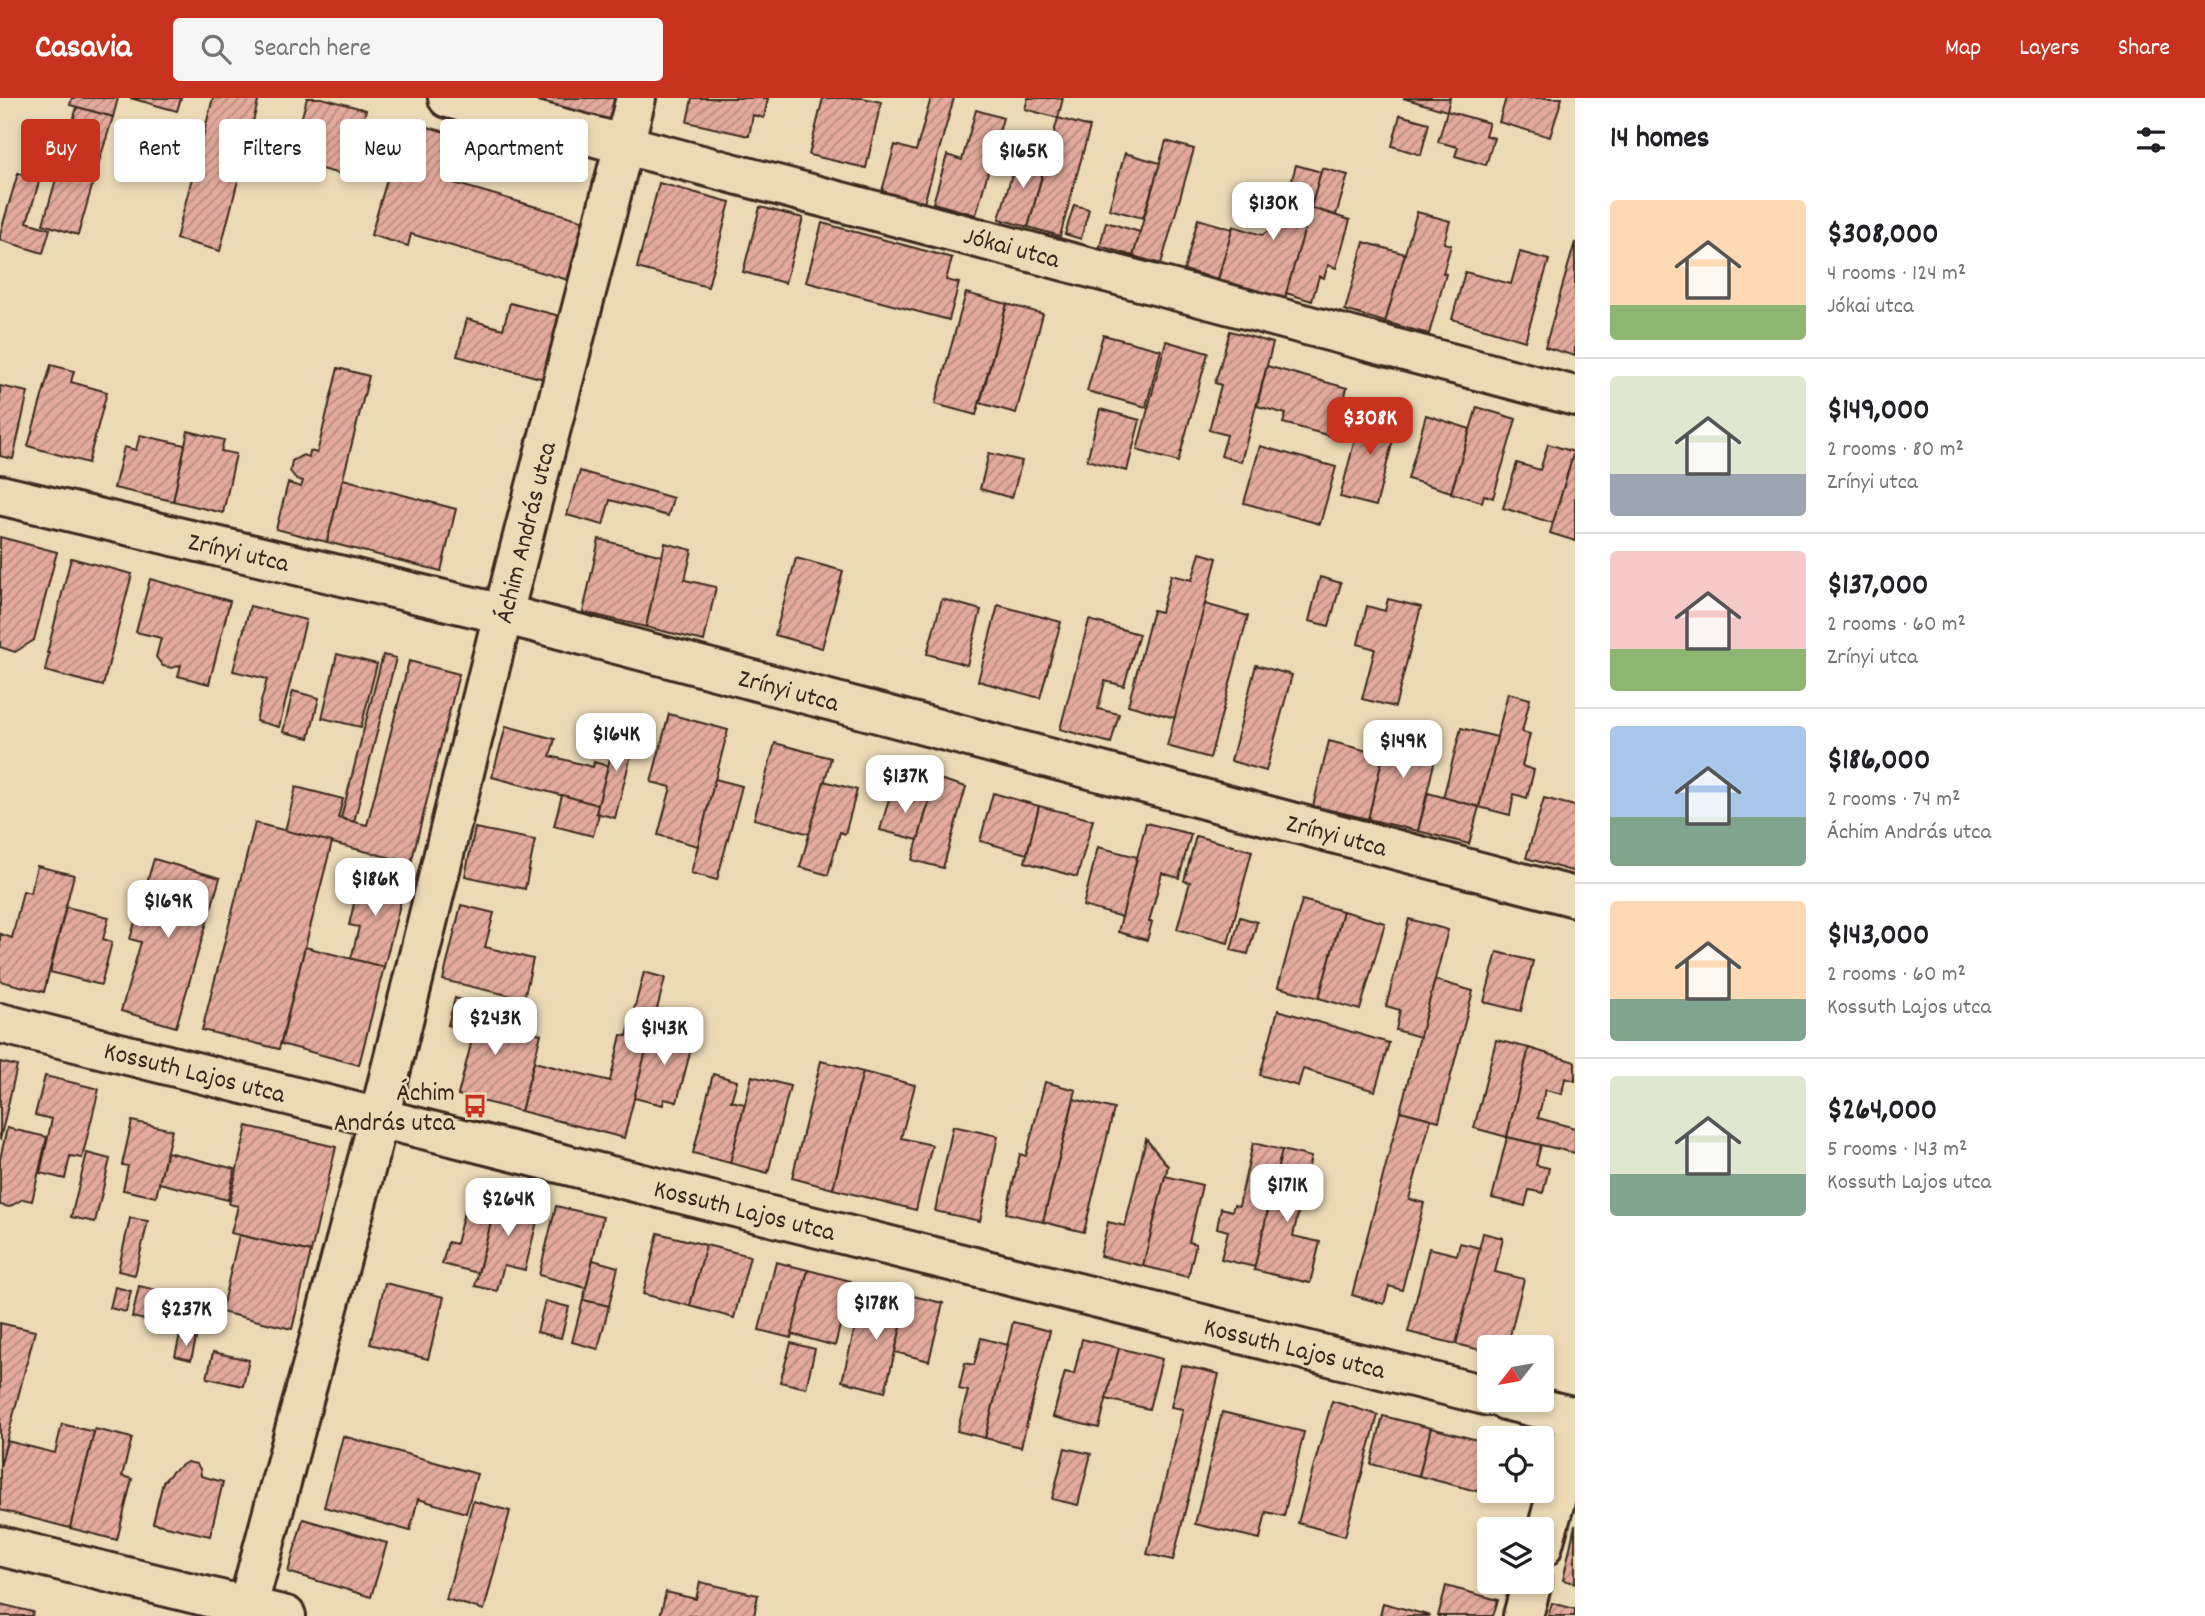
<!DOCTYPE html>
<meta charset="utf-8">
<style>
body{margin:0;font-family:Dekko,sans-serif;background:#f6f6f6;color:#202124;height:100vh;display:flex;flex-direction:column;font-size:26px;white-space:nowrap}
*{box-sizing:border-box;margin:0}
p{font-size:23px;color:#757577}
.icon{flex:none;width:38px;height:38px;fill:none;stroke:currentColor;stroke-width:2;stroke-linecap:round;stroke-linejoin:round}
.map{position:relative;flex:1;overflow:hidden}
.side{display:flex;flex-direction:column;background:#fff;width:630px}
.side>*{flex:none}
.guide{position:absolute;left:21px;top:21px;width:665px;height:63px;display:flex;gap:14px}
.needle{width:46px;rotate:239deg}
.fabs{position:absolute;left:1477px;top:1237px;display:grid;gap:14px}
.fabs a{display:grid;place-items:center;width:77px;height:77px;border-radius:7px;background:#fff;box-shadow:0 4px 10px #0003;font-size:35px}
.price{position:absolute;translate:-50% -60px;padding:0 16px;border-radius:14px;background:#fff;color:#222;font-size:23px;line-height:46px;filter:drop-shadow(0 2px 4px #0008)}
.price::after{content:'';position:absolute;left:50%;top:42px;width:21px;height:16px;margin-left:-10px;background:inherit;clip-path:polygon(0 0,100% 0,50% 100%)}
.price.current{background:#c8321e;color:#fff}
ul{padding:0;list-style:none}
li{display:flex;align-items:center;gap:21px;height:175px;padding:0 35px}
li+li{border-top:2px solid #e0e0e0}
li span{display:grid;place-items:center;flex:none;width:196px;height:140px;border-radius:7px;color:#555}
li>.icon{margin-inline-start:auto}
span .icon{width:84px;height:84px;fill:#fffc;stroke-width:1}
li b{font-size:30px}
h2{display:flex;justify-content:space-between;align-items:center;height:84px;padding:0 35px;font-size:30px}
.chip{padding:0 24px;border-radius:7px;background:#fff;box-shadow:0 4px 10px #0003;font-size:24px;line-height:63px}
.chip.current{background:#c8321e;color:#fff}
header{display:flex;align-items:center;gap:42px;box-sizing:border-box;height:98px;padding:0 35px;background:#c8321e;color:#fff}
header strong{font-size:33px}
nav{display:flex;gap:38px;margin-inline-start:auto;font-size:24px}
.search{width:490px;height:63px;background:#f6f6f6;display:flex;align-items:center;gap:18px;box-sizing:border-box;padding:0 24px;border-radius:7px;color:#757577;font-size:26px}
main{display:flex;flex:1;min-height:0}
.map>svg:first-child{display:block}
.building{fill:url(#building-hatch);stroke:#3b2a1e;stroke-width:2}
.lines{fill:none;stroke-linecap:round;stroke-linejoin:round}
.minor-casing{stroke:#3b2a1e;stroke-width:44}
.minor{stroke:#ecdab7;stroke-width:38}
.labels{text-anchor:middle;stroke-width:5;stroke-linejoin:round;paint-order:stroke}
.street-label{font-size:26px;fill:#3b2a1e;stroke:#ecdab7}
.poi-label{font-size:26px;fill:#3b2a1e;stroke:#ecdab7;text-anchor:end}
</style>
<header>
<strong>Casavia</strong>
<div class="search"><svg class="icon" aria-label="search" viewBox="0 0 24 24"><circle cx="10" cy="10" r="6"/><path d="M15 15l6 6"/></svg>Search here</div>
<nav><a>Map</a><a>Layers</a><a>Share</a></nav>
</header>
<main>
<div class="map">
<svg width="1575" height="1518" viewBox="0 0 1575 1518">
<defs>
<pattern id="building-hatch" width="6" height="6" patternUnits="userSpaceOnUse" patternTransform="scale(1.75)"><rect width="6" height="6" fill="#e3aa9d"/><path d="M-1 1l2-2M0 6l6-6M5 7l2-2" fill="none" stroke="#b98b7f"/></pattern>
</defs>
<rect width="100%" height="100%" fill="#ecdab7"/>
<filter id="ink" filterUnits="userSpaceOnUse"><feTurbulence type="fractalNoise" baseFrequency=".0143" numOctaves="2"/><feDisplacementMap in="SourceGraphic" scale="14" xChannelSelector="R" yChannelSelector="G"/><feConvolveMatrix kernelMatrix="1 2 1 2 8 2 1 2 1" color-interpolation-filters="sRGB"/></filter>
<g filter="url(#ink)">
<g class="building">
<polygon points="72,0 118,0 113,19 70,7"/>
<polygon points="130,0 181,0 177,13"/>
<polygon points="213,0 259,0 220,153 176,141"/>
<polygon points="307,0 322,0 366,12 348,78 290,63"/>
<polygon points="529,0 619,0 614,18 603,27 527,7"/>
<polygon points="692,0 768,0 764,20 753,17 749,38 687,24"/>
<polygon points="823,0 863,0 881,4 866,70 809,57"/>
<polygon points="931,0 954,0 924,105 882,93 895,47 916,53"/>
<polygon points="1028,0 1063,0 1058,20 1025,11"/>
<polygon points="1403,0 1450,0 1447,13"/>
<polygon points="1506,0 1562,0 1550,39 1499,24"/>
<polygon points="77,9 113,19 101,57 66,47"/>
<polygon points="976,12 1003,20 976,117 933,105 947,57 962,62"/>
<polygon points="1447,13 1489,25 1485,37 1494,40 1486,67 1455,58 1458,49 1438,44"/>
<polygon points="1400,17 1429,25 1421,57 1392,48"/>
<polygon points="1058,20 1090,29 1060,138 1028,129"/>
<polygon points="404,22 459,38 447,83 585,123 568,182 411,136 408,148 371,137"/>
<polygon points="1166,43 1194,51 1161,166 1133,158"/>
<polygon points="66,47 101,57 78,137 43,126"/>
<polygon points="1018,55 1046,62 1028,129 999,121"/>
<polygon points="1125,55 1160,65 1143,120 1109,111"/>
<polygon points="1296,67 1321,74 1285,201 1218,181 1233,128 1262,137 1270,132 1281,94 1288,96"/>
<polygon points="1322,70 1348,77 1336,117 1311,110"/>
<polygon points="18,75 40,81 27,124 50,131 43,155 0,142 0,136"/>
<polygon points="659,85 730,104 708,189 637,170"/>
<polygon points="1074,107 1089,111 1081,141 1065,136"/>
<polygon points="760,109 803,120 785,185 743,174"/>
<polygon points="1311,110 1350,122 1336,170 1328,167 1324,180 1319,178 1312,203 1286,195"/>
<polygon points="1417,114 1450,123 1444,145 1451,147 1443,175 1446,176 1429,236 1385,224"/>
<polygon points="1198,121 1232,131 1218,181 1184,172"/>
<polygon points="1106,124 1140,134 1133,158 1100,148"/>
<polygon points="822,125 952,160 946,182 959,185 949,222 806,184"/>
<polygon points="1364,144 1405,156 1385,224 1345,212"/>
<polygon points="1575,144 1575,258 1545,249"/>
<polygon points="1520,154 1549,162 1525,243 1452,221 1465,174 1511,186"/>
<polygon points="966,195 1007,206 976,317 935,306"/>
<polygon points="510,205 560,218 544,281 457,258 467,221 503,231"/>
<polygon points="1007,206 1043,216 1016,315 980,305"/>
<polygon points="1230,233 1273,245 1241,364 1221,358 1227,337 1209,332 1221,287 1215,285"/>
<polygon points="1103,237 1161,252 1146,309 1087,293"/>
<polygon points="1166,243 1208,255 1178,364 1137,352"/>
<polygon points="51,267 74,273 71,284 107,294 88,365 28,348"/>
<polygon points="1267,268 1347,290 1334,339 1283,325 1286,316 1257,308"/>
<polygon points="338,270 369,278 327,444 276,431 288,385 301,389 303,383 296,381 290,373 292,363 303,357 309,359 310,353 317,355"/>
<polygon points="0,288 28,294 13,361 0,358"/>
<polygon points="1477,309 1516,321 1493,400 1484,397 1482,404 1451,395"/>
<polygon points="1363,310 1399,319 1376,408 1340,399"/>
<polygon points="1100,311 1140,322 1127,373 1087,362"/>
<polygon points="1426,317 1470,331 1451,394 1408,381"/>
<polygon points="188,333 224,342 221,353 236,356 223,415 173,403"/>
<polygon points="140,337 185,347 173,403 114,390 124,349 136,352"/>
<polygon points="1548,346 1574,354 1553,425 1503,410 1517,365 1540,372"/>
<polygon points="1260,348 1336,369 1320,426 1244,405"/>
<polygon points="1574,354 1575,354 1575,443 1550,435"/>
<polygon points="989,355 1022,363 1012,400 980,391"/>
<polygon points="580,373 673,400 668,418 610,402 603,427 567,417"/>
<polygon points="343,381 456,411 441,473 327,444"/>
<polygon points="0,439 57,454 34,542 15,554 0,549"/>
<polygon points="599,441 662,458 646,529 583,514"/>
<polygon points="665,445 692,452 685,482 716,489 704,543 646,529"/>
<polygon points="1200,455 1217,460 1175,620 1128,607 1153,512 1161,514 1171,477 1192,482"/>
<polygon points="71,460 132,476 103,588 45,573 49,555 47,555"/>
<polygon points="796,460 843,473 822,550 775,537"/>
<polygon points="1320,479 1341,485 1329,528 1309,523"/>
<polygon points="150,481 230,503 209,586 178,578 181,567 172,570 163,568 156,559 161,540 136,534"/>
<polygon points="942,501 981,512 967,567 927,556"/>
<polygon points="1388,501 1421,509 1395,609 1362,601 1375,551 1358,546 1367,508 1385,513"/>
<polygon points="1205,506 1248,518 1210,660 1167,648"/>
<polygon points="998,507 1061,524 1040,600 978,583"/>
<polygon points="250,508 306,522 279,629 256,623 267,581 233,573"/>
<polygon points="1089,522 1139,536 1124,588 1105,583 1098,611 1119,616 1111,645 1060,631"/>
<polygon points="337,556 377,566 361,629 322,620"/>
<polygon points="383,557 396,560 354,724 341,720"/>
<polygon points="409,563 459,576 411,765 285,733 296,689 343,701 338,720 367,727"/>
<polygon points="1256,567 1292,577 1266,673 1231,663"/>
<polygon points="293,593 319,600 309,640 283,634"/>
<polygon points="1508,595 1530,601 1522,634 1530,636 1522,668 1534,672 1527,700 1514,696 1510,717 1479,709"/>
<polygon points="669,616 728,632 698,748 658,737 671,689 651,684"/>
<polygon points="506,628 555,641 550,658 593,669 594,664 608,668 598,707 492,679"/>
<polygon points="618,629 637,634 615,720 596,715"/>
<polygon points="1461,630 1497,639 1479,709 1443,700"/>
<polygon points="1389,632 1439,644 1418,733 1368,721"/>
<polygon points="1329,643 1383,657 1368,721 1313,708"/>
<polygon points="775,645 831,660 810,736 754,721"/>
<polygon points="936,680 966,689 943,770 912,762"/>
<polygon points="715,681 742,688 717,782 691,775"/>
<polygon points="824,683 857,692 845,736 840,734 828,777 800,769"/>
<polygon points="892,691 929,702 918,742 880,732"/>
<polygon points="993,695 1039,708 1027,756 980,743"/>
<polygon points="1428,695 1479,709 1469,746 1418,733"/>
<polygon points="562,697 598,707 596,715 599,716 593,738 554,728"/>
<polygon points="1544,700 1575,708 1575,774 1526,760"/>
<polygon points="1039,708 1093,722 1077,779 1025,764"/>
<polygon points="255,725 332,744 279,951 202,932"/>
<polygon points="1146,725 1191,736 1179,780 1162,775 1149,824 1152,824 1147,842 1118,834"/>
<polygon points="475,730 535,742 525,791 465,778"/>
<polygon points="1196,738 1252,753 1228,845 1177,831 1190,784 1184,783"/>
<polygon points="1098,749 1137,759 1122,819 1083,808"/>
<polygon points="154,761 220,780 176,929 121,913 141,844 130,841"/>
<polygon points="37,768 74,777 44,894 0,883 0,836 12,840 23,793 30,795"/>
<polygon points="361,776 405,787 384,869 351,861 359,829 349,827"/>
<polygon points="1302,802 1343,813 1319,900 1278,889"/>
<polygon points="461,807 494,815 485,849 533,861 524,901 443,882"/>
<polygon points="66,809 109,819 103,841 112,844 101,887 50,874"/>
<polygon points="1343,813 1385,825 1360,912 1319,900"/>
<polygon points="1240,819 1257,824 1248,856 1231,852"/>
<polygon points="1409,821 1448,832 1420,939 1396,932 1400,912 1386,908"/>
<polygon points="305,849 384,869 359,967 281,946"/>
<polygon points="1497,854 1533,863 1521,913 1484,904"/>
<polygon points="644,874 665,880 624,1040 521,1013 534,964 610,983 621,937 627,938"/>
<polygon points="1435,882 1473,893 1439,1023 1400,1013"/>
<polygon points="455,900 493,911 490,923 541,936 521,1013 458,997 474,934 448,927"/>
<polygon points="1278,912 1389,945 1375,993 1303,971 1298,988 1260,977"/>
<polygon points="652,929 694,940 677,1004 664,1001 663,1007 634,1000"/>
<polygon points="1496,942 1529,950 1507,1039 1474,1030"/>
<polygon points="1529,950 1575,964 1575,983 1565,980 1562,996 1545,992 1538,1020 1575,1030 1575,1055 1507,1039"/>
<polygon points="821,963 863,974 833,1091 792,1080"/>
<polygon points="0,964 17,968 0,1042"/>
<polygon points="863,974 915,987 901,1040 932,1047 916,1112 833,1091"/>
<polygon points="713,976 737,983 731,1003 745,1006 730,1065 693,1055"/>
<polygon points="45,978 99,991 82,1060 70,1058 65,1081 40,1075 52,1021 35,1017"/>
<polygon points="752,978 790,988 768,1075 730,1065"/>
<polygon points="1045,984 1076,992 1043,1124 1006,1115 1020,1056 1026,1058"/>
<polygon points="1074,1001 1114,1011 1084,1134 1043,1124"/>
<polygon points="1400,1013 1431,1021 1409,1101 1424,1105 1402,1192 1389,1188 1384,1206 1352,1197"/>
<polygon points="132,1023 172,1032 156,1099 123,1092 128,1068 122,1067"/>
<polygon points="247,1028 336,1049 311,1154 231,1135 238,1108 229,1106"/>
<polygon points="953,1028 998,1038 980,1123 935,1113"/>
<polygon points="7,1030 47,1039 32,1103 23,1101 9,1109 0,1107 0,1061"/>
<polygon points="1507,1039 1541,1047 1536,1067 1549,1070 1543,1095 1529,1092 1525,1108 1492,1100"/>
<polygon points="1146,1041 1168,1068 1143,1168 1100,1158 1108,1124 1125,1128"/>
<polygon points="1253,1045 1282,1052 1255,1169 1221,1161 1228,1133 1217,1130 1221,1110 1232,1113 1234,1107 1239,1108"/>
<polygon points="1282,1052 1311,1059 1293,1138 1320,1144 1310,1185 1254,1172"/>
<polygon points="167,1054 235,1071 228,1102 159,1085"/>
<polygon points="87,1055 110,1061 95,1124 71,1119"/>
<polygon points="1165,1078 1202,1087 1189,1144 1196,1146 1188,1179 1143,1168"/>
<polygon points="471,1086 499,1093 478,1175 442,1166 448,1144 456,1146"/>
<polygon points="499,1093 542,1103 525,1172 504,1167 497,1193 475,1188"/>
<polygon points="556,1108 603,1119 586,1190 539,1177"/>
<polygon points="130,1120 148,1123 135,1177 118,1173"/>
<polygon points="658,1135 706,1147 690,1208 643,1196"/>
<polygon points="1483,1135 1503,1140 1495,1174 1524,1181 1507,1250 1489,1250 1489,1254 1456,1246"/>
<polygon points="239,1137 311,1154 292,1231 221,1214"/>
<polygon points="1460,1145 1480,1150 1456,1246 1408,1234 1429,1150 1457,1157"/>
<polygon points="706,1147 750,1158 734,1220 690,1208"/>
<polygon points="593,1162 618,1169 609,1208 583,1202"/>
<polygon points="776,1164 808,1172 791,1240 759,1232"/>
<polygon points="808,1172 851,1183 835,1248 792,1236"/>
<polygon points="385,1185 444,1199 428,1261 370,1246"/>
<polygon points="139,1188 177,1197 170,1228 132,1219"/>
<polygon points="115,1189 131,1193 126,1214 110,1210"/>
<polygon points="879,1190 909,1197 885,1294 842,1283 859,1213 873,1217"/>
<polygon points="909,1197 943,1205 929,1263 895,1254"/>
<polygon points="583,1202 609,1208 598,1251 572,1244"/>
<polygon points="545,1203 569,1209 561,1240 537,1234"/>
<polygon points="1013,1224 1050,1233 1021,1349 985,1340"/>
<polygon points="0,1225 35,1233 0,1369"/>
<polygon points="180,1237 196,1241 191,1262 175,1258"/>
<polygon points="981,1240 1008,1247 985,1340 957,1333 968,1293 959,1291 965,1265 974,1267"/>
<polygon points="1082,1241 1119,1250 1099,1330 1053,1319 1065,1274 1074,1276"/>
<polygon points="791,1245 815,1251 806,1290 780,1284"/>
<polygon points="1119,1250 1162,1261 1149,1311 1106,1301"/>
<polygon points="213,1254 249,1262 243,1288 207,1280"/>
<polygon points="1181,1267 1219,1276 1173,1462 1147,1456 1183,1311 1171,1309"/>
<polygon points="1332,1303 1378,1317 1345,1438 1298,1425"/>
<polygon points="1222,1314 1304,1334 1284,1418 1266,1414 1260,1441 1195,1426"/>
<polygon points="1383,1318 1431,1330 1419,1378 1371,1366"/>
<polygon points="62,1326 94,1334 70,1430 0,1412 0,1369 7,1343 55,1355"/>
<polygon points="1431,1330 1489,1345 1489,1393 1505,1393 1503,1400 1419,1378"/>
<polygon points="95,1331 132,1340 122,1378 132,1381 117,1442 70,1430"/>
<polygon points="343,1338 477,1376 466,1415 418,1401 410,1433 324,1409"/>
<polygon points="1065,1350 1091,1356 1078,1407 1052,1401"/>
<polygon points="187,1364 196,1366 200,1371 201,1378 223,1384 210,1438 153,1425 163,1384 173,1373"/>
<polygon points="473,1403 510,1413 484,1512 446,1501"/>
<polygon points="303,1421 387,1445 371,1499 288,1474"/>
<polygon points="1575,1427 1575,1485 1563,1482"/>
<polygon points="700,1484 758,1497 754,1518 660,1518 666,1494 696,1501"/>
<polygon points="1446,1488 1498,1502 1493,1518 1438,1518"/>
<polygon points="1383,1505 1431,1518 1380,1518"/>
<polygon points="1552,1505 1575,1511 1575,1518 1548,1518"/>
<polygon points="0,1506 33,1514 32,1518 0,1518"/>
</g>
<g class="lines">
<g class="minor-casing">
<g id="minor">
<polyline points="448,0 1575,298"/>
<polyline points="0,397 503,516 1575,799"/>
<polyline points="0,925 1489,1298"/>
<polyline points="1505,1302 1575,1319"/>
<polyline points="0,1448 286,1518"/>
<polyline points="1542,1450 1575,1330"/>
<polyline points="245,1518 379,1020 503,516 636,0"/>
<polyline points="1523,1518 1532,1484"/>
</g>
</g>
<use href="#minor" class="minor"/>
</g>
</g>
<defs>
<g id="bus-bare" transform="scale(1.89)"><path d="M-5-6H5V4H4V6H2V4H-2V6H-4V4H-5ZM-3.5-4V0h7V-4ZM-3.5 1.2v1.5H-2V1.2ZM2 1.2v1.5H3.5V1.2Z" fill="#c8321e" stroke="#ecdab7" stroke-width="2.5" paint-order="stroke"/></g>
</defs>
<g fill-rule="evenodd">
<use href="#bus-bare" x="475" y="1008"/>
</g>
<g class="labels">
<g class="street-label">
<text transform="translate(1012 148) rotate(15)" y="9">Jókai utca</text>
<text transform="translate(524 434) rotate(-76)" y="9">Áchim András utca</text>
<text transform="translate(239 453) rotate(13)" y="9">Zrínyi utca</text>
<text transform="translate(789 591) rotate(15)" y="9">Zrínyi utca</text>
<text transform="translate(1337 736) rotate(15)" y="9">Zrínyi utca</text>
<text transform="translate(195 973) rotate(14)" y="9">Kossuth Lajos utca</text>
<text transform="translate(745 1111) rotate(14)" y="9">Kossuth Lajos utca</text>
<text transform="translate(1295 1249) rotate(14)" y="9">Kossuth Lajos utca</text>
</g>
<g class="poi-label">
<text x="455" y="1002">Áchim<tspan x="455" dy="30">András utca</tspan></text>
</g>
</g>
</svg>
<div class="fabs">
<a><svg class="needle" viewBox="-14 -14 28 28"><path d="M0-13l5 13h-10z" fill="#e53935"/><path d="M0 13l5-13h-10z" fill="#757577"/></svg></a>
<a><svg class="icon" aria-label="locate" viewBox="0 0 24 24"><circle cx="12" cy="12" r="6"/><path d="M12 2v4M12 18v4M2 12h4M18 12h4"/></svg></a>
<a><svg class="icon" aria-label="layers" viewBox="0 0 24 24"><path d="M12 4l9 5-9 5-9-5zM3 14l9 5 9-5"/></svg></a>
</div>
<b class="price" style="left:1023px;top:92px">$165K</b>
<b class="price" style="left:1273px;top:144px">$130K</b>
<b class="price current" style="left:1370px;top:359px">$308K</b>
<b class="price" style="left:616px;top:675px">$164K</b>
<b class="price" style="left:1403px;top:682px">$149K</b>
<b class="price" style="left:905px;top:717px">$137K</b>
<b class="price" style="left:375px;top:820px">$186K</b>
<b class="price" style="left:168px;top:842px">$169K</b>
<b class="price" style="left:495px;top:959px">$243K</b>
<b class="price" style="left:664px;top:969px">$143K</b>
<b class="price" style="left:1287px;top:1126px">$171K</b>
<b class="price" style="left:508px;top:1140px">$264K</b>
<b class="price" style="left:876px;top:1244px">$178K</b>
<b class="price" style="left:186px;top:1250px">$237K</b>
<div class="guide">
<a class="chip current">Buy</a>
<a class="chip">Rent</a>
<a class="chip">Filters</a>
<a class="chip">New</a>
<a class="chip">Apartment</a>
</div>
</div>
<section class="side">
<h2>14 homes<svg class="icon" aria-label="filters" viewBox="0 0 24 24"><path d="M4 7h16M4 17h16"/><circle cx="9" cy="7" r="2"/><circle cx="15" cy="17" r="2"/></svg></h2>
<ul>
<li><span style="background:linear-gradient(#ffd9b3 75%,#8fb573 0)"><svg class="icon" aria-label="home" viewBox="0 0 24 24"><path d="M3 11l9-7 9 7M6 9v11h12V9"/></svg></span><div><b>$308,000</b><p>4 rooms · 124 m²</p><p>Jókai utca</p></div></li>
<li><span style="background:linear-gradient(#dfe7d0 70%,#9aa5b1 0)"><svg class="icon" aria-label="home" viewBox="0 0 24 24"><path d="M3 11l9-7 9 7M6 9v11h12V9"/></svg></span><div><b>$149,000</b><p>2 rooms · 80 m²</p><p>Zrínyi utca</p></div></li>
<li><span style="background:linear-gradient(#f6c9c9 70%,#8fb573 0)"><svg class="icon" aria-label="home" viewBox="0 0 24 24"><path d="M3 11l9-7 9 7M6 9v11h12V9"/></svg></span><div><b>$137,000</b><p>2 rooms · 60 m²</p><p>Zrínyi utca</p></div></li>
<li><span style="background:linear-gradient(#a9c7e8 65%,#7fa58c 0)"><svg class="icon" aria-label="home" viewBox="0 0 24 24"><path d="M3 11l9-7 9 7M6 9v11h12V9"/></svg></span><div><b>$186,000</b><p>2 rooms · 74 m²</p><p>Áchim András utca</p></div></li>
<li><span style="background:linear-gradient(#ffd9b3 70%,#7fa58c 0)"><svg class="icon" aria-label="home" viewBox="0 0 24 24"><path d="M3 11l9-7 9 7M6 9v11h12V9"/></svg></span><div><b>$143,000</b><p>2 rooms · 60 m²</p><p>Kossuth Lajos utca</p></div></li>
<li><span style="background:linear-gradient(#dfe7d0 70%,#7fa58c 0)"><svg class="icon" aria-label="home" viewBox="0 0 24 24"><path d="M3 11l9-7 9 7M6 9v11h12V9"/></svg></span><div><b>$264,000</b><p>5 rooms · 143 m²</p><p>Kossuth Lajos utca</p></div></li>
</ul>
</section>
</main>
